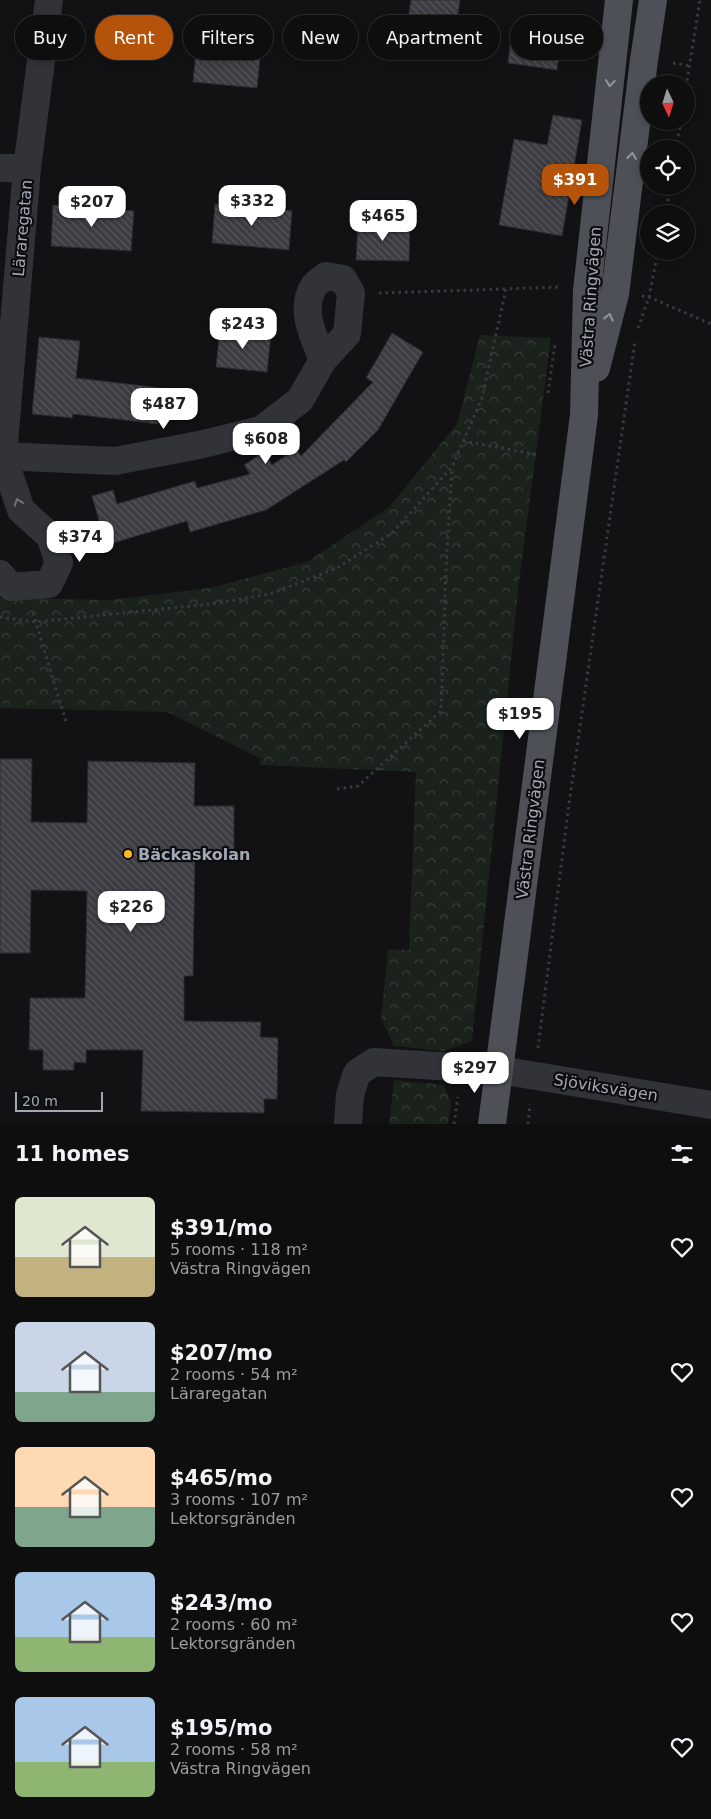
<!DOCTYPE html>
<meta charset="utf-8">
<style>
body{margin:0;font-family:"DejaVu Sans",sans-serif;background:#171718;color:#f1f3f6;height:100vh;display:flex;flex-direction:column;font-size:19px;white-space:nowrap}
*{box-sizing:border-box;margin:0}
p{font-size:16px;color:#9b9c9e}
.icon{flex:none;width:28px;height:28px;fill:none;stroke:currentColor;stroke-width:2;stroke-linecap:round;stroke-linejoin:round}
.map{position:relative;height:1124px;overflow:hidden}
.drawer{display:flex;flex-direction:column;background:#0e0e0f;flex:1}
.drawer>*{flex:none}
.top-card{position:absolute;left:15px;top:15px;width:681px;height:45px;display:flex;gap:10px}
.needle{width:32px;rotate:176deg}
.controls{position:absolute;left:640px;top:75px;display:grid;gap:10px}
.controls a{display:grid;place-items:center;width:55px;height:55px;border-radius:50%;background:#0e0e0f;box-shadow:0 2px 8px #0003,0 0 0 1px #2e2e2f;font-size:25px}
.scale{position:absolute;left:15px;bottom:12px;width:88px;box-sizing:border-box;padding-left:5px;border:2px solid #a2a7b6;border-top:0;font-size:14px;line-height:18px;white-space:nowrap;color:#a2a7b6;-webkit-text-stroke:4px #0d0d0f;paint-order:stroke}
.price{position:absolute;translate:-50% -42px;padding:0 11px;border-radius:10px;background:#fff;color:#222;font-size:16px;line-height:32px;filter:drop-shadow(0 1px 2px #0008)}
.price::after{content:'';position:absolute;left:50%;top:30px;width:15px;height:11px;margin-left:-8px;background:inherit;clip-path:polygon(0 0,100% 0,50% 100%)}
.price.selected{background:#b45309;color:#fff}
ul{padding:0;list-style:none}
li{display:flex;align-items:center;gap:15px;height:125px;padding:0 15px}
li span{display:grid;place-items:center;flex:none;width:140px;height:100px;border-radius:8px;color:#555}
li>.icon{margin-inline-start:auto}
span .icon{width:60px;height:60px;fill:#fffc;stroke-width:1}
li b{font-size:21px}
h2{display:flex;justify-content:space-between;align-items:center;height:60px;padding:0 15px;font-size:21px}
.tag{padding:0 18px;border-radius:22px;background:#0e0e0f;box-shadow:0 2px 8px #0003,0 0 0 1px #2e2e2f;font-size:18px;line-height:45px}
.tag.selected{background:#b45309;color:#fff}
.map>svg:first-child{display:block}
.park{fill:url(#park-crowns)}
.building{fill:url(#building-back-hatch);stroke:#2c2c30}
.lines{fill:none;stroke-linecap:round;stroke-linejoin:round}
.path{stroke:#383a40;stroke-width:3;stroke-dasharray:2.5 4;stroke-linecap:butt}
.minor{stroke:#323339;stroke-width:28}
.major{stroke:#4e5058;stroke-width:28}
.oneway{stroke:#9196a3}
.oneway2{stroke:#70737e}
.poi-dot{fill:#ffb91e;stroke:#0d0d0f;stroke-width:2}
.labels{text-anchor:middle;stroke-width:4.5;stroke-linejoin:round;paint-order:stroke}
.street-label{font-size:16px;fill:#a2a7b6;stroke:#0d0d0f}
.poi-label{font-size:16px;font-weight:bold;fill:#a2a7b6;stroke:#0d0d0f;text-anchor:start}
</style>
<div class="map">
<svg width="711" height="1124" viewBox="0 0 711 1124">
<defs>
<pattern id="park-crowns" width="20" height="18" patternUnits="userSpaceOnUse" patternTransform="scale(1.25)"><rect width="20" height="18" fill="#1a221b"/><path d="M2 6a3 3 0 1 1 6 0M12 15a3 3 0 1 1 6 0" fill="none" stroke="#383f3a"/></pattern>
<pattern id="building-back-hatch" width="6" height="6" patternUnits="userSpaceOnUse" patternTransform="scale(1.25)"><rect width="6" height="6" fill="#3c3c42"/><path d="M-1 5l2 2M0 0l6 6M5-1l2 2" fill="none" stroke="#55555b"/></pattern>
</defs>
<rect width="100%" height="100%" fill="#121214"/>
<g class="park">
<polygon points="480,335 551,338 519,582 472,1041 443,1051 394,1046 381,1019 388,949 409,950 416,772 259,765 261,759 168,712 0,708 0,598 110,600 210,588 307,562 389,507 457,424"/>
<polygon points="394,1080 444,1085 451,1103 448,1124 389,1124"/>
</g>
<g class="building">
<polygon points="411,0 460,0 455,34 407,26"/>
<polygon points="539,26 562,29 557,70 508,63 511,37 537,40"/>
<polygon points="196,52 260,58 257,88 193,82"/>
<polygon points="553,115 582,120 562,236 499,225 514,139 547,145"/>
<polygon points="215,204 292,211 289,250 212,243"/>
<polygon points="53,205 134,211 131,251 51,246"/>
<polygon points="358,223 410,224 409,261 356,260"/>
<polygon points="220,328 271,334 267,372 216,367"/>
<polygon points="392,333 423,352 378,430 346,462 344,460 266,510 190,532 187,521 106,545 92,496 113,490 117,504 195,481 197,488 250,474 244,465 264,452 272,465 296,449 301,456 373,382 366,378"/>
<polygon points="39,337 80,341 76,378 162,388 158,424 73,414 72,418 32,414"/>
<polygon points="0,759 32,759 31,822 87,823 88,761 195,763 194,806 234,806 234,851 195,850 193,976 184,976 184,1021 261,1022 260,1037 278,1038 277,1099 264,1099 264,1113 141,1111 143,1050 86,1050 86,1063 74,1062 74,1070 43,1070 43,1050 29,1050 30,998 85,998 87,891 31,890 30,953 0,953"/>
</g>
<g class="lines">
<g class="path">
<polyline points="673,63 690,66"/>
<polyline points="686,87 700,0"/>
<polyline points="676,149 681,121"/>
<polyline points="666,214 670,186"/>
<polyline points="379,293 506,289"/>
<polyline points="642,296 649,297 711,324"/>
<polyline points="638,328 649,297 658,251"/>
<polyline points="548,393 555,344"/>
<polyline points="463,441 539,455"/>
<polyline points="33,613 67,725"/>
<polyline points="0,617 35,622 211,604 270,594 337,568 392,533 452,467 482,398 506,289 559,287"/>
<polyline points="337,789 358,786 441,711 446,568 452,468"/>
<polyline points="538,1048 569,804 635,341"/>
<polyline points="454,1124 458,1097"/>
<polyline points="528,1124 530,1104"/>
</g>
<g class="minor">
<polyline points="0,168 27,168"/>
<path d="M0 456 115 461 199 445 261 430 300 400 323 360 347 334 351 293 343 279 326 276C322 279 317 282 314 286 299 310 314 337 323 360"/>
<polyline points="0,470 3,456 27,168 49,0"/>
<polyline points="0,574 11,587 49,584 59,563 50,536 21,510 3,456"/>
<polyline points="348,1124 350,1095 357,1073 374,1062 500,1070 711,1105"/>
</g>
<g class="major">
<polyline points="596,368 615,294 644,60 653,0"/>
<polyline points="492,1124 584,415 587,291 619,0"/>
</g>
</g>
<defs><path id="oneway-chevron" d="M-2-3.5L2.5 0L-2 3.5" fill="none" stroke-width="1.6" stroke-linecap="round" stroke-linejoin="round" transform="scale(1.25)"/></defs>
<g class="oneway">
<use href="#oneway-chevron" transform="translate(610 83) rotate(96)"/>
<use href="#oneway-chevron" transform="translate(632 156) rotate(-83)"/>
<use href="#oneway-chevron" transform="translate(609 317) rotate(-76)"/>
</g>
<use class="oneway2" href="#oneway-chevron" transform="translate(18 502) rotate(-109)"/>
<circle class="poi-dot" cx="128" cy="854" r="5"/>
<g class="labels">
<g class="street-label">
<text transform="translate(22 228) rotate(-85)" y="6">Läraregatan</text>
<text transform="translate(590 297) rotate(-86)" y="6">Västra Ringvägen</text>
<text transform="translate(530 829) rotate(-83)" y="6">Västra Ringvägen</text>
<text transform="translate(606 1087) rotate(9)" y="6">Sjöviksvägen</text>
</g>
<g class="poi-label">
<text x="138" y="860">Bäckaskolan</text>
</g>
</g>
</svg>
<div class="controls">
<a><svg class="needle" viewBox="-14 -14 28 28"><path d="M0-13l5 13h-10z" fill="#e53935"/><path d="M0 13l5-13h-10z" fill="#9b9c9e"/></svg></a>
<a><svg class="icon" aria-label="locate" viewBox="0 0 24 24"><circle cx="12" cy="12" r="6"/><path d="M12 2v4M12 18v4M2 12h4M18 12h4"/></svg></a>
<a><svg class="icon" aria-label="layers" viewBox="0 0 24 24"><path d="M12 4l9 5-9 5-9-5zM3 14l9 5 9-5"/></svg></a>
</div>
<div class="scale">20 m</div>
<b class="price selected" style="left:575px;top:206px">$391</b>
<b class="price" style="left:252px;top:227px">$332</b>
<b class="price" style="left:92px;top:228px">$207</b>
<b class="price" style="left:383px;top:242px">$465</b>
<b class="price" style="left:243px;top:350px">$243</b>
<b class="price" style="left:164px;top:430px">$487</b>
<b class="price" style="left:266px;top:465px">$608</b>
<b class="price" style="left:80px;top:563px">$374</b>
<b class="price" style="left:520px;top:740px">$195</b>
<b class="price" style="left:131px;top:933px">$226</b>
<b class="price" style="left:475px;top:1094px">$297</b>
<div class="top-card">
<a class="tag">Buy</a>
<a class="tag selected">Rent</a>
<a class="tag">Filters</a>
<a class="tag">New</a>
<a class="tag">Apartment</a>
<a class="tag">House</a>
</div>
</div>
<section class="drawer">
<h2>11 homes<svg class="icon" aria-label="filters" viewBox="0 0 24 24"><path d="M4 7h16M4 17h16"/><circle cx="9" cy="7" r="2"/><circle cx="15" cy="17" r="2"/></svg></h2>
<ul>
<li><span style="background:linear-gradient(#dfe7d0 60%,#c2b280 0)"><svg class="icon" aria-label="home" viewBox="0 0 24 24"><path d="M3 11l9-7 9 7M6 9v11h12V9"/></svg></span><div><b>$391/mo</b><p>5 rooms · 118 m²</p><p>Västra Ringvägen</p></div><svg class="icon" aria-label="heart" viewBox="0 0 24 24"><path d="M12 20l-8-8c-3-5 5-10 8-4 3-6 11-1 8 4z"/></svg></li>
<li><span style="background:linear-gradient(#c9d6e8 70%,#7fa58c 0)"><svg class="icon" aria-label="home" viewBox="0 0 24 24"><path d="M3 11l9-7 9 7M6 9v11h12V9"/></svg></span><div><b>$207/mo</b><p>2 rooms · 54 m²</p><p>Läraregatan</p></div><svg class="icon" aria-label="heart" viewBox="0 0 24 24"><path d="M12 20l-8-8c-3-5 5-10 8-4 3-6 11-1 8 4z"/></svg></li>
<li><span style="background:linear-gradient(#ffd9b3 60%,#7fa58c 0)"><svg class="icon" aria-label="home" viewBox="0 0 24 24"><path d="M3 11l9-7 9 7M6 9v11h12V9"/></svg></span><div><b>$465/mo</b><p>3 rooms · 107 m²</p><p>Lektorsgränden</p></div><svg class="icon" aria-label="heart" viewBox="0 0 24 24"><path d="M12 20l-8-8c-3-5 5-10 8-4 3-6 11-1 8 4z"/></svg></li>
<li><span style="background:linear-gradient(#a9c7e8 65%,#8fb573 0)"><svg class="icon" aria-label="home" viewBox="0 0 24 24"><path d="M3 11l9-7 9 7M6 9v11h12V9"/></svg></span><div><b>$243/mo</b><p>2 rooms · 60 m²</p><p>Lektorsgränden</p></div><svg class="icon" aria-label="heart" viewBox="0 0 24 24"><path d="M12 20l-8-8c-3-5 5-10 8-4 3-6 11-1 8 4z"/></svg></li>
<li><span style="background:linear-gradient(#a9c7e8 65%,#8fb573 0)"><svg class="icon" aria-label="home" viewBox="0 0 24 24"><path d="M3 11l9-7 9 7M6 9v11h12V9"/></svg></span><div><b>$195/mo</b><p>2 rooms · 58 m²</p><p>Västra Ringvägen</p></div><svg class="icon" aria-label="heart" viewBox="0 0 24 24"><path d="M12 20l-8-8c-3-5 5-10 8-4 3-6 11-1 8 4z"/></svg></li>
</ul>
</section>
